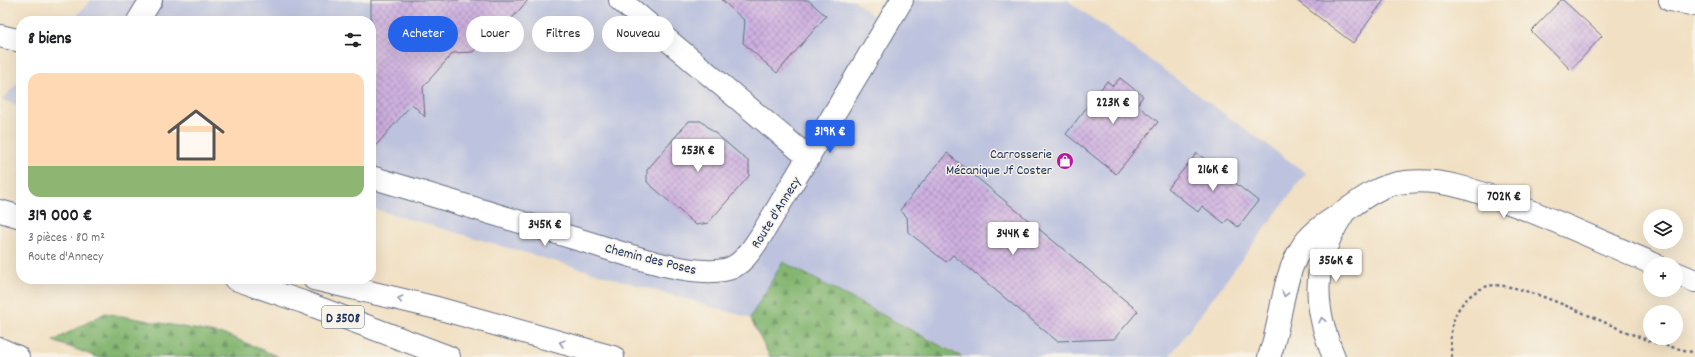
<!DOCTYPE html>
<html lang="fr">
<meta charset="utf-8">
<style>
body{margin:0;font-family:Dekko,sans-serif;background:#f6f6f6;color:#202124;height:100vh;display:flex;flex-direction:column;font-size:15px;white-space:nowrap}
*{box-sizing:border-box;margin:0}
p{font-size:13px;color:#757577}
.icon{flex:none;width:22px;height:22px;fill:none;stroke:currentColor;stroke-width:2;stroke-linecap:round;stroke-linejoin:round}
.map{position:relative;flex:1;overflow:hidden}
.panel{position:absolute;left:16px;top:16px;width:360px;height:268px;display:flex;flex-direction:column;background:#fff;border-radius:16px;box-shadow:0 4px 16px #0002}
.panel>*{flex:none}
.banner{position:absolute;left:388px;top:16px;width:380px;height:36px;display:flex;gap:8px}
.tools{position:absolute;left:1643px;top:209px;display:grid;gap:8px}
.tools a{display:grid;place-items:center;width:40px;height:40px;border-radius:50%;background:#fff;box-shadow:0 4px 16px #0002;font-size:20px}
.price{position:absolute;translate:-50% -34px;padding:0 9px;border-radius:4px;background:#fff;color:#222;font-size:13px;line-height:26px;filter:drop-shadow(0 1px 2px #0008)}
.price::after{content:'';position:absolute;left:50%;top:24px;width:12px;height:9px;margin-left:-6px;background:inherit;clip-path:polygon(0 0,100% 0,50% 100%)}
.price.active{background:#2563eb;color:#fff}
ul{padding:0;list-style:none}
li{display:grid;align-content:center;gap:8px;height:212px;padding:0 12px}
li span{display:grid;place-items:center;height:124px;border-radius:12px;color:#555}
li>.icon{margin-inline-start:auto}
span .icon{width:72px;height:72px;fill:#fffc;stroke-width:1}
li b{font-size:17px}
h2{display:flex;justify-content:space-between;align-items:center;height:48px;padding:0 12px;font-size:17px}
.tag{padding:0 14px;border-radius:18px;background:#fff;box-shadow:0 4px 16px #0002;font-size:14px;line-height:36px}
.tag.active{background:#2563eb;color:#fff}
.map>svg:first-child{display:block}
.industrial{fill:#bdc3de}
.forest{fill:url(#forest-firs);stroke:#507268}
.building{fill:url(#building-cross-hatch)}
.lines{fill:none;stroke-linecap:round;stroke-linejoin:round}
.minor-casing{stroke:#666d81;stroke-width:24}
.highway-casing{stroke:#666d81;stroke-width:24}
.path{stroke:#666d81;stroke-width:2.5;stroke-dasharray:3 3;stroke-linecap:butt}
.minor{stroke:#fff;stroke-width:22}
.highway{stroke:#fff;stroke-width:22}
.oneway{stroke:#8d97ae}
.labels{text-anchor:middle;stroke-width:3;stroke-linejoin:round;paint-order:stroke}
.shield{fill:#f7f3e8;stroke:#5d6a87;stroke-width:1}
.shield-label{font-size:13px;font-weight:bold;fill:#1b2f5e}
.poi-label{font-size:14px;fill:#1b2f5e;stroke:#f7f3e8;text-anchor:end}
.street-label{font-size:14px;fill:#1b2f5e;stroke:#f7f3e8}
</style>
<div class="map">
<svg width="1695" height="357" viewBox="0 0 1695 357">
<defs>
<pattern id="forest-firs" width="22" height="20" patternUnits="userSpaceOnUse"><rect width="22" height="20" fill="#84b671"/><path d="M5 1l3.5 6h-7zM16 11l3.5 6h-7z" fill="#6b9460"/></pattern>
<pattern id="building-cross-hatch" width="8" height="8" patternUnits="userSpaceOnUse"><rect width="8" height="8" fill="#cfb1e0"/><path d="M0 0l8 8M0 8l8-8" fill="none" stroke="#a790b9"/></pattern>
</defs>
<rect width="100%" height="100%" fill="#f7f3e8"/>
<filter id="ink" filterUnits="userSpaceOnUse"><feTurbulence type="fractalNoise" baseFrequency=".025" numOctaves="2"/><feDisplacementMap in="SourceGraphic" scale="8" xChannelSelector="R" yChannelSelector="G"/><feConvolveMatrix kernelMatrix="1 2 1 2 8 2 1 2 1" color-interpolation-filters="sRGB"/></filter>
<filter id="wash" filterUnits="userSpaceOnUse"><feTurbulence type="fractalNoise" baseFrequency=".012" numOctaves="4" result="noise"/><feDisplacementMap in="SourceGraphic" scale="16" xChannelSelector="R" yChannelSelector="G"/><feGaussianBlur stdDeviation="0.9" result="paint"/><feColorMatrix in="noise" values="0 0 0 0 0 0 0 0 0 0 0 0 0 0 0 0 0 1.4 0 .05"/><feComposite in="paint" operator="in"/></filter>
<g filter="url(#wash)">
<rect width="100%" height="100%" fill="#f1e0c3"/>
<g class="industrial">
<polygon points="91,0 854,0 873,16 883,0 1067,0 1306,173 1169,357 964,357 784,262 750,318 371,208 371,21 72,21"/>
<polygon points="21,79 21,106 2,100"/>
</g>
<g class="forest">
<polygon points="783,262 962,357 770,357 750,318"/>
<polygon points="105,313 227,335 279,357 97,357 53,341"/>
</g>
<g id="blocks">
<g class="building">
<polygon points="371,0 528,0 501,31 496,26 473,52 453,53 423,87 425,117 412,104 371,151"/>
<polygon points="722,0 808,0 826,16 777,73 743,43 745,21"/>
<polygon points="1296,0 1384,0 1353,43"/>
<polygon points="1561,0 1563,0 1602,36 1571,70 1531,31"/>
<polygon points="1120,78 1143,96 1137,105 1158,122 1116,174 1066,134 1107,81 1113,86"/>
<polygon points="689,121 701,121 749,162 749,176 708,223 696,225 647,182 647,170"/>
<polygon points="947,153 1138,311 1114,339 1057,341 953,255 946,262 908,232 907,217 900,210"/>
<polygon points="1197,153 1258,201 1238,227 1228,219 1224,223 1202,206 1198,212 1168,188"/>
</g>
</g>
</g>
<g filter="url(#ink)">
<use href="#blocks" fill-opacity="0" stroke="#666d81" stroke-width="1"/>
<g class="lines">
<g class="minor-casing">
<g id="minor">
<polyline points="620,0 809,158"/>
<polyline points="1670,0 1695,5"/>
<polyline points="138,21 151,0"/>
<polyline points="0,36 21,41"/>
<path d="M371 177C441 198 510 219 580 240 618 251 685 277 724 270 742 267 753 248 762 234L902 0"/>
<polyline points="1676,273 1695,281"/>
<path d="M1269 357C1282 322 1281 282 1300 250 1310 232 1328 222 1345 211 1362 199 1377 187 1398 183 1437 176 1474 190 1509 203 1559 221 1606 244 1654 264"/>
<path d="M1334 357C1312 305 1312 262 1343 214"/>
</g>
</g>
<g class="highway-casing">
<g id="highway">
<polyline points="0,211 21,217"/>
<polyline points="235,279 303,302 449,357"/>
<polyline points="314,279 437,308 613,357"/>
<polyline points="0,349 18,357"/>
</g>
</g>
<path class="path" d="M1452 357C1449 337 1450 319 1463 303 1470 295 1478 289 1488 286 1519 279 1608 326 1642 338 1659 345 1678 348 1695 353"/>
<use href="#minor" class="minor"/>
<use href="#highway" class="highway"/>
</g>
<defs><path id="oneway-chevron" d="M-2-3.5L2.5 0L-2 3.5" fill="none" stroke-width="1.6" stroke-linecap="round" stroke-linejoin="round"/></defs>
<g class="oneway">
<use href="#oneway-chevron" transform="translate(1285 294) rotate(103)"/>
<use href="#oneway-chevron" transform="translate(400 299) rotate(-167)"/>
<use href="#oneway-chevron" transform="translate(1322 320) rotate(-103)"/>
<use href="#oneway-chevron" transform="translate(562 343) rotate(-165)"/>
</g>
</g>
<defs>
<g id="shop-disc" transform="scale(0.9)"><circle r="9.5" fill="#b5179e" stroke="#f7f3e8"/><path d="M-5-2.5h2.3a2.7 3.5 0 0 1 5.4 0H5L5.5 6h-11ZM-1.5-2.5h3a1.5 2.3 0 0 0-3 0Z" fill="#fff"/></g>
</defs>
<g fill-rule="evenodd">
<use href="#shop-disc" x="1065" y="161"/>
</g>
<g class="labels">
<rect class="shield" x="322" y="306" width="42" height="22" rx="3"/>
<g class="shield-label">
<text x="343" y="322">D 3508</text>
</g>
<g class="poi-label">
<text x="1052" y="158">Carrosserie<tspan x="1052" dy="16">Mécanique Jf Coster</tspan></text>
</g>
<g class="street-label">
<text transform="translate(775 212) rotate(-58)" y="5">Route d'Annecy</text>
<text transform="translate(651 258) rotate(14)" y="5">Chemin des Poses</text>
</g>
</g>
</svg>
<div class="tools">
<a><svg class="icon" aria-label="layers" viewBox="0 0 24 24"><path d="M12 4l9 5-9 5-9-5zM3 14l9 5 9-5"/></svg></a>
<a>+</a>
<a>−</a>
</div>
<b class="price" style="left:1113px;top:125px">223K €</b>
<b class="price active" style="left:830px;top:154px">319K €</b>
<b class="price" style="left:698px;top:173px">253K €</b>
<b class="price" style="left:1213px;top:192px">216K €</b>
<b class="price" style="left:1504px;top:219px">702K €</b>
<b class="price" style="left:545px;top:247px">345K €</b>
<b class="price" style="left:1013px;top:256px">344K €</b>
<b class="price" style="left:1336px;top:283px">356K €</b>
<div class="banner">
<a class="tag active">Acheter</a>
<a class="tag">Louer</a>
<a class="tag">Filtres</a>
<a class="tag">Nouveau</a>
</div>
<section class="panel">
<h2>8 biens<svg class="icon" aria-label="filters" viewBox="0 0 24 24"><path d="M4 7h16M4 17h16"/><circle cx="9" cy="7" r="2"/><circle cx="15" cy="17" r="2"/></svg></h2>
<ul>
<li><span style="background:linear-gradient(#ffd9b3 75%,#8fb573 0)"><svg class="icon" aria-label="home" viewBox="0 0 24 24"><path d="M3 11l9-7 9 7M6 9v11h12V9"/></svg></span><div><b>319 000 €</b><p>3 pièces · 80 m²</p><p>Route d'Annecy</p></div></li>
</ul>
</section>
</div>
